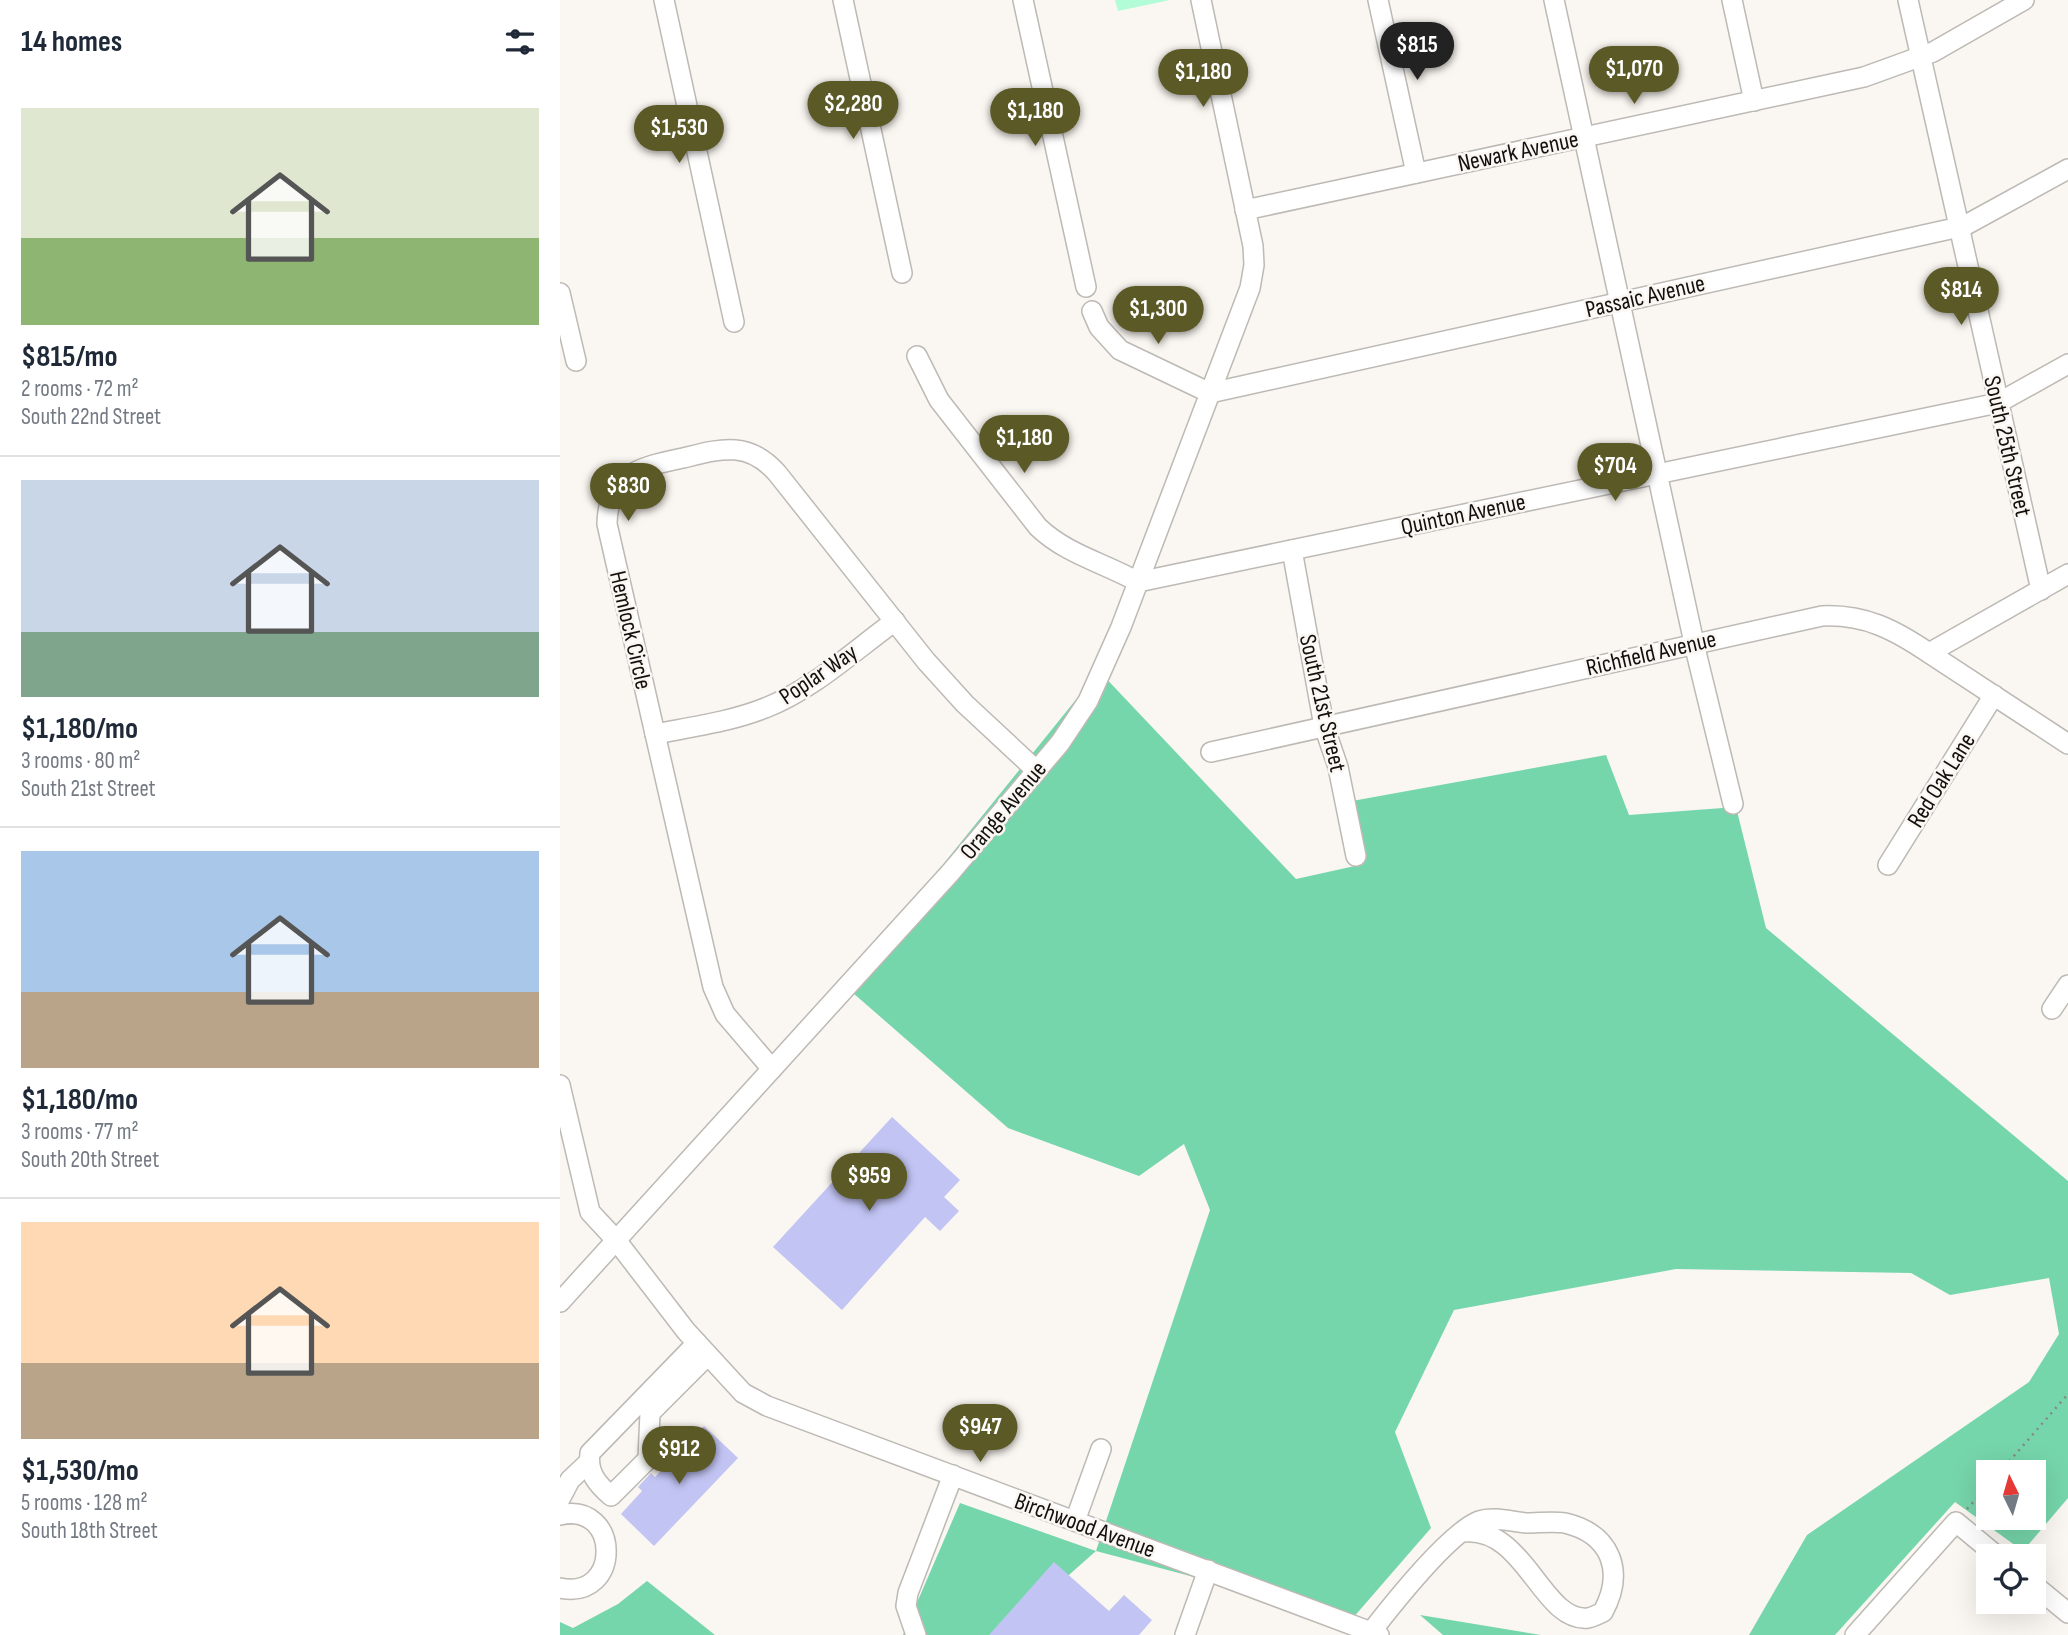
<!DOCTYPE html>
<meta charset="utf-8">
<style>
body{margin:0;font-family:"Sofia Sans Condensed",sans-serif;background:#f6f6f7;color:#1f2937;height:100vh;display:flex;flex-direction:column;font-size:26px;white-space:nowrap}
*{box-sizing:border-box;margin:0}
p{font-size:23px;color:#747a83}
.icon{flex:none;width:38px;height:38px;fill:none;stroke:currentColor;stroke-width:2;stroke-linecap:round;stroke-linejoin:round}
.map{position:relative;flex:1;overflow:hidden}
.details{display:flex;flex-direction:column;background:#fff;width:560px}
.details>*{flex:none}
.needle{width:46px;rotate:355deg}
.fabs{position:absolute;left:1416px;top:1460px;display:grid;gap:14px}
.fabs a{display:grid;place-items:center;width:70px;height:70px;border-radius:0px;background:#fff;box-shadow:0 7px 28px #0002;font-size:35px}
.price{position:absolute;translate:-50% -60px;padding:0 16px;border-radius:24px;background:#5b5926;color:#fff;font-size:23px;line-height:46px;filter:drop-shadow(0 2px 4px #0008)}
.price::after{content:'';position:absolute;left:50%;top:42px;width:21px;height:16px;margin-left:-10px;background:inherit;clip-path:polygon(0 0,100% 0,50% 100%)}
.price.selected{background:#222;color:#fff}
ul{padding:0;list-style:none}
li{display:grid;align-content:center;gap:14px;height:371px;padding:0 21px}
li+li{border-top:2px solid #e0e1e3}
li span{display:grid;place-items:center;height:217px;border-radius:0px;color:#555}
li>.icon{margin-inline-start:auto}
span .icon{width:126px;height:126px;fill:#fffc;stroke-width:1}
li b{font-size:30px}
h2{display:flex;justify-content:space-between;align-items:center;height:84px;padding:0 21px;font-size:30px}
main{display:flex;flex:1;min-height:0}
.map>svg:first-child{display:block}
.green{fill:#b3fcd8}
.forest{fill:#76d6ab;fill-rule:evenodd}
.building{fill:#c2c4f4}
.lines{fill:none;stroke-linecap:round;stroke-linejoin:round}
.minor-casing{stroke:#bdb9b4;stroke-width:22}
.path{stroke:#898683;stroke-width:2.5;stroke-dasharray:2 5;stroke-linecap:butt}
.minor{stroke:#fff;stroke-width:19}
.labels{text-anchor:middle;stroke-width:5;stroke-linejoin:round;paint-order:stroke}
.street-label{font-size:24px;fill:#11100e;stroke:#faf6f1}
</style>
<main>
<section class="details">
<h2>14 homes<svg class="icon" aria-label="filters" viewBox="0 0 24 24"><path d="M4 7h16M4 17h16"/><circle cx="9" cy="7" r="2"/><circle cx="15" cy="17" r="2"/></svg></h2>
<ul>
<li><span style="background:linear-gradient(#dfe7d0 60%,#8fb573 0)"><svg class="icon" aria-label="home" viewBox="0 0 24 24"><path d="M3 11l9-7 9 7M6 9v11h12V9"/></svg></span><div><b>$815/mo</b><p>2 rooms · 72 m²</p><p>South 22nd Street</p></div></li>
<li><span style="background:linear-gradient(#c9d6e8 70%,#7fa58c 0)"><svg class="icon" aria-label="home" viewBox="0 0 24 24"><path d="M3 11l9-7 9 7M6 9v11h12V9"/></svg></span><div><b>$1,180/mo</b><p>3 rooms · 80 m²</p><p>South 21st Street</p></div></li>
<li><span style="background:linear-gradient(#a9c7e8 65%,#b9a48a 0)"><svg class="icon" aria-label="home" viewBox="0 0 24 24"><path d="M3 11l9-7 9 7M6 9v11h12V9"/></svg></span><div><b>$1,180/mo</b><p>3 rooms · 77 m²</p><p>South 20th Street</p></div></li>
<li><span style="background:linear-gradient(#ffd9b3 65%,#b9a48a 0)"><svg class="icon" aria-label="home" viewBox="0 0 24 24"><path d="M3 11l9-7 9 7M6 9v11h12V9"/></svg></span><div><b>$1,530/mo</b><p>5 rooms · 128 m²</p><p>South 18th Street</p></div></li>
</ul>
</section>
<div class="map">
<svg width="1508" height="1635" viewBox="0 0 1508 1635">
<rect width="100%" height="100%" fill="#faf6f1"/>
<polygon class="green" points="555,0 610,0 558,11"/>
<g class="forest">
<path d="M539 671 736 879 804 864 792 801 1046 755 1069 815 1176 807 1206 928 1508 1181V1498L1463 1551 1395 1502 1275 1635H1189L1247 1535 1469 1382 1499 1334 1489 1278 1390 1295 1351 1273 1116 1269 894 1310 835 1432 871 1528 792 1619 536 1551 441 1635H343L400 1503 536 1551 650 1210 624 1144 579 1176 448 1128 285 986ZM1428 1472H1474V1517H1428Z"/>
<polygon points="87,1581 155,1635 0,1635 0,1622 13,1628 58,1604"/>
<polygon points="860,1615 981,1635 883,1635"/>
</g>
<g class="building">
<polygon points="332,1117 400,1180 384,1197 399,1211 380,1231 365,1217 282,1310 213,1247"/>
<polygon points="144,1426 178,1458 94,1546 61,1514 82,1491 78,1487 91,1473 95,1477"/>
<polygon points="494,1562 549,1611 564,1595 592,1620 579,1635 429,1635"/>
</g>
<g class="lines">
<g class="minor-casing">
<g id="minor">
<polyline points="104,0 174,322"/>
<polyline points="283,0 342,273"/>
<polyline points="463,0 526,287"/>
<polyline points="818,0 856,173"/>
<polyline points="994,0 1136,652 1173,804"/>
<polyline points="1172,0 1194,101"/>
<polyline points="1348,0 1481,590"/>
<polyline points="685,210 1304,77 1373,52 1464,0"/>
<polyline points="0,293 16,361"/>
<polyline points="532,311 539,327 560,350 650,393 1404,226 1508,169"/>
<path d="M357 356 379 400 478 527C506 554 544 563 578 582L1438 403 1508 364"/>
<polyline points="732,550 764,726 778,767 796,856"/>
<polyline points="1369,653 1508,744"/>
<path d="M95 734C131 727 170 722 205 708 251 691 295 650 335 621"/>
<path d="M651 752 1262 616C1305 614 1335 630 1369 653L1508 574"/>
<polyline points="1328,865 1434,695"/>
<polyline points="1492,1009 1508,985"/>
<path d="M212 1069 165 1014 153 987 47 524C48 473 81 467 123 458 160 449 188 440 217 473L366 661 405 704 477 771"/>
<polyline points="0,1085 30,1212 56,1240 126,1331 183,1393 207,1406 819,1635"/>
<polyline points="0,1302 390,873 500,743 528,701 561,627 690,288 694,265 693,246 641,0"/>
<path d="M137 1343 30 1453C27 1472 37 1484 51 1496L88 1459 90 1413 148 1355"/>
<polyline points="0,1499 10,1480 29,1462"/>
<path d="M0 1515C61 1501 62 1601 0 1588"/>
<polyline points="515,1521 541,1449"/>
<polyline points="1474,1585 1508,1613"/>
<path d="M811 1632C832 1605 889 1533 919 1521 934 1516 952 1522 967 1523 979 1523 993 1521 1005 1523 1051 1534 1065 1571 1043 1612 1039 1614 1033 1617 1028 1618 982 1623 965 1525 903 1532"/>
<polyline points="356,1635 346,1606 348,1593 393,1475"/>
<polyline points="625,1635 648,1570"/>
<polyline points="1295,1635 1396,1522 1437,1556"/>
</g>
</g>
<g class="path">
<polyline points="1440,1472 1508,1394"/>
<polyline points="1407,1509 1428,1486"/>
</g>
<use href="#minor" class="minor"/>
</g>
<g class="labels">
<g class="street-label">
<text transform="translate(958 151) rotate(-12)" y="8">Newark Avenue</text>
<text transform="translate(1085 296) rotate(-13)" y="8">Passaic Avenue</text>
<text transform="translate(1448 446) rotate(77)" y="8">South 25th Street</text>
<text transform="translate(903 514) rotate(-12)" y="8">Quinton Avenue</text>
<text transform="translate(71 630) rotate(77)" y="8">Hemlock Circle</text>
<text transform="translate(1091 653) rotate(-13)" y="8">Richfield Avenue</text>
<text transform="translate(258 674) rotate(-34)" y="8">Poplar Way</text>
<text transform="translate(763 703) rotate(77)" y="8">South 21st Street</text>
<text transform="translate(1381 780) rotate(-58)" y="8">Red Oak Lane</text>
<text transform="translate(443 810) rotate(-50)" y="8">Orange Avenue</text>
<text transform="translate(525 1525) rotate(20)" y="8">Birchwood Avenue</text>
</g>
</g>
</svg>
<div class="fabs">
<a><svg class="needle" viewBox="-14 -14 28 28"><path d="M0-13l5 13h-10z" fill="#e53935"/><path d="M0 13l5-13h-10z" fill="#747a83"/></svg></a>
<a><svg class="icon" aria-label="locate" viewBox="0 0 24 24"><circle cx="12" cy="12" r="6"/><path d="M12 2v4M12 18v4M2 12h4M18 12h4"/></svg></a>
</div>
<b class="price selected" style="left:857px;top:82px">$815</b>
<b class="price" style="left:1074px;top:106px">$1,070</b>
<b class="price" style="left:643px;top:109px">$1,180</b>
<b class="price" style="left:293px;top:141px">$2,280</b>
<b class="price" style="left:475px;top:148px">$1,180</b>
<b class="price" style="left:119px;top:165px">$1,530</b>
<b class="price" style="left:1401px;top:327px">$814</b>
<b class="price" style="left:598px;top:346px">$1,300</b>
<b class="price" style="left:464px;top:475px">$1,180</b>
<b class="price" style="left:1055px;top:503px">$704</b>
<b class="price" style="left:68px;top:523px">$830</b>
<b class="price" style="left:309px;top:1213px">$959</b>
<b class="price" style="left:420px;top:1464px">$947</b>
<b class="price" style="left:119px;top:1486px">$912</b>
</div>
</main>
